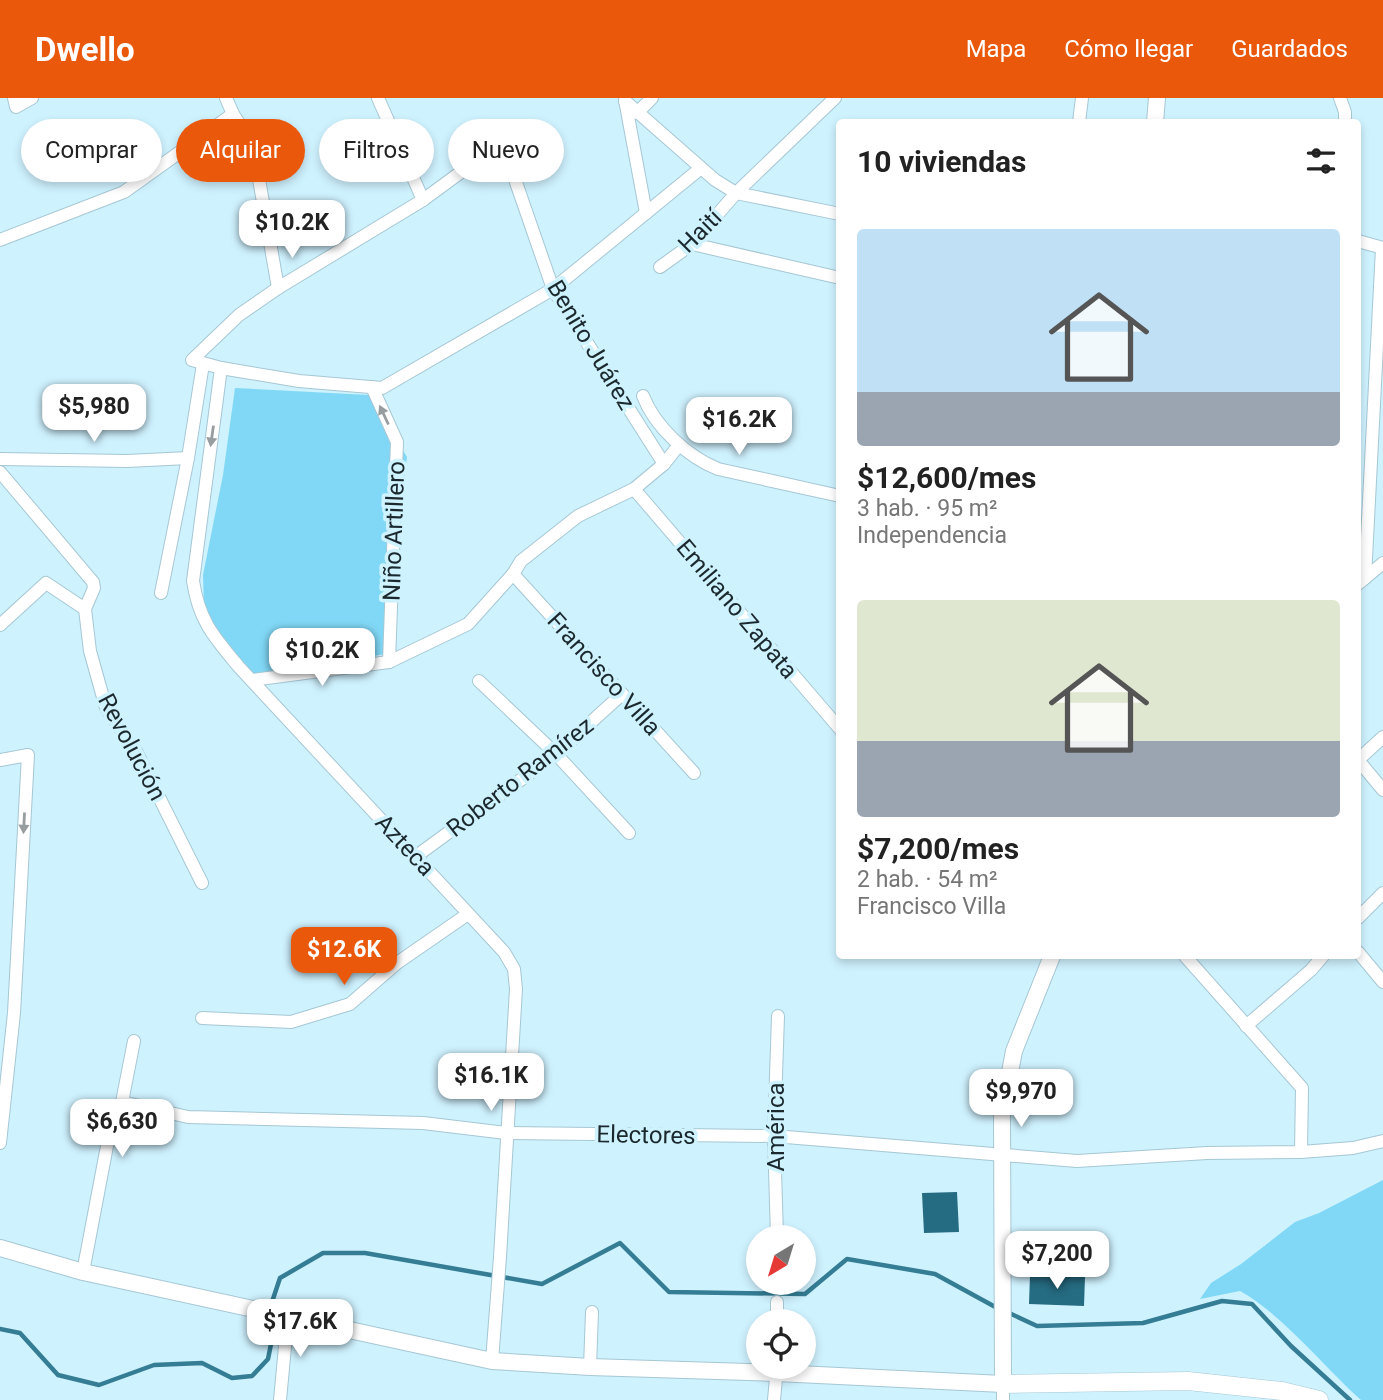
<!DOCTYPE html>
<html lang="es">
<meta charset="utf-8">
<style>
body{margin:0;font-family:Roboto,sans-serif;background:#f2f2f2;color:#222;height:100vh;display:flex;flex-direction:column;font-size:26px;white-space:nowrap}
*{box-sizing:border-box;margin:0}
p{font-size:23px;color:#767676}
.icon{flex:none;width:38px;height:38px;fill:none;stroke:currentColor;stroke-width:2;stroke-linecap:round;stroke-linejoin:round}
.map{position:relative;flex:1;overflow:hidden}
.drawer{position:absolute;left:836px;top:21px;width:525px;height:840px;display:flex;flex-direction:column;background:#fff;border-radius:7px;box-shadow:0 4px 10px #0003}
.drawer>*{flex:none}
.banner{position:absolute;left:21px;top:21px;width:665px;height:63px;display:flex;gap:14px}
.needle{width:46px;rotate:218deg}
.fabs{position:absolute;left:746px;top:1127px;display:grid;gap:14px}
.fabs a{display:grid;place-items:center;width:70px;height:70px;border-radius:50%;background:#fff;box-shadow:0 4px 10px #0003;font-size:35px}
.price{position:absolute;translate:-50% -60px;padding:0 16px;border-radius:14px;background:#fff;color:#222;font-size:23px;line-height:46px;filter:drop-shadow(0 2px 4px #0008)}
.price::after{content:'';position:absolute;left:50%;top:42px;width:21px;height:16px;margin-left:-10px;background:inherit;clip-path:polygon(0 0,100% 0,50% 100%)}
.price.on{background:#ea580c;color:#fff}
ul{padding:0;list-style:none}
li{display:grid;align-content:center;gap:14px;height:371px;padding:0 21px}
li span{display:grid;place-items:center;height:217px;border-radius:7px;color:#555}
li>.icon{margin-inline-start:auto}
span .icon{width:126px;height:126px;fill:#fffc;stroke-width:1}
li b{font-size:30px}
h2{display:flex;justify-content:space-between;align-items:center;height:84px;padding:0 21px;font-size:30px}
.tag{padding:0 24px;border-radius:32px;background:#fff;box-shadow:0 4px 10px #0003;font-size:24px;line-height:63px}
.tag.on{background:#ea580c;color:#fff}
header{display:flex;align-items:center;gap:42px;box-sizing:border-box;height:98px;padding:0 35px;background:#ea580c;color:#fff}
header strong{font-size:33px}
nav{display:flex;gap:38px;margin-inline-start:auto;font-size:24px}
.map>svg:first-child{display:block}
.green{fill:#81d8f6}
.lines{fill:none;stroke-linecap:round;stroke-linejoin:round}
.stream{stroke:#347d95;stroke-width:4.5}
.building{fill:#256b81}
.minor-casing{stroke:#a6c7d4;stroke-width:14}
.tertiary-casing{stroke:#a6c7d4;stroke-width:18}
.secondary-casing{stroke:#a6c7d4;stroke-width:19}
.minor{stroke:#fff;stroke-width:12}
.tertiary{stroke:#fff;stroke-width:16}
.secondary{stroke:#fff;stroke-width:18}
.oneway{fill:#989ea0}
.labels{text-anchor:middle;stroke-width:7;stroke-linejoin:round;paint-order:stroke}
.street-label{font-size:24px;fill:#1b282d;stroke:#cff2ff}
</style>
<header>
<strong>Dwello</strong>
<nav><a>Mapa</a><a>Cómo llegar</a><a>Guardados</a></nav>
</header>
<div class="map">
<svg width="1383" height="1302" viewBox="0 0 1383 1302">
<rect width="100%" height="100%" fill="#cff2ff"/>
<g class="green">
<polygon points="235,290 369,297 407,359 385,556 251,578 220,542 204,508 203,477 223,377"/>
<path d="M1383 1082V1302H1361C1323 1268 1283 1217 1240 1193L1200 1201 1211 1185 1241 1166 1295 1124 1319 1115Z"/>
</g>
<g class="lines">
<g class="stream">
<polyline points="272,1204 280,1180 323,1155 365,1155 542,1186 620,1145 669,1194 805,1196 847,1161 935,1176 999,1211"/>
<polyline points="1007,1214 1037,1228 1143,1225 1222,1203 1252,1206 1291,1248 1350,1302"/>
<polyline points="0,1231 20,1235 58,1277 99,1287 154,1267 202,1265 232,1280 252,1278 268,1261 272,1241"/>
</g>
</g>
<g class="building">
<polygon points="957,1094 959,1134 924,1135 922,1095"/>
<polygon points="1030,1177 1085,1179 1084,1208 1029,1206"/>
</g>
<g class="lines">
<g class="minor-casing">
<g id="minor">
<polyline points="14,0 16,9 32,0"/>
<polyline points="226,0 233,16 253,47 278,190"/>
<polyline points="378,0 423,102"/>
<polyline points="1340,0 1345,14 1345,24"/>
<polyline points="625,2 646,115"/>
<polyline points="625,3 715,82 736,95 840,116"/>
<polyline points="637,15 652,0"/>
<polyline points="1079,24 1082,0"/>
<polyline points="510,38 423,102 278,190 239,217 192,262 221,270 299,283 382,290 553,191 701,70"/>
<polyline points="502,44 553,191 664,366"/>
<polyline points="0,142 124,94 233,16"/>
<polyline points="1358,143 1383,150"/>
<polyline points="692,146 840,180"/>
<polyline points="660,169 692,146 736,95 835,0"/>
<path d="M221 270 193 483C199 523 214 539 239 569L504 854 514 871 516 891 500 1159 492 1263"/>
<polyline points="372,289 397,344 389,564"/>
<path d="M643 298C655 329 688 359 718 371L840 398"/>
<polyline points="0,361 127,363 188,360"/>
<polyline points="0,374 93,484 94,490 85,511 90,553 106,610 137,655 202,785"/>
<polyline points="634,391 840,631"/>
<polyline points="513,476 694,675"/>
<polyline points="1365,480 1382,150"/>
<polyline points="1358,486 1383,465"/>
<polyline points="161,495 188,360 203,266"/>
<polyline points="0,527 46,485 85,511"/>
<polyline points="252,582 389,564 468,526 513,476 521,463 578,418 634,391 664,366 679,347"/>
<polyline points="479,583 556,656 629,735"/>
<polyline points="0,662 28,657 14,915 0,1045"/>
<polyline points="1358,662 1383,692"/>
<polyline points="1358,662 1383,639"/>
<polyline points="415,759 556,656 622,596"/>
<polyline points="1358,820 1383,795"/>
<polyline points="1358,854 1383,884"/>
<polyline points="1185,858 1302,990 1301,1054"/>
<polyline points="202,920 291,924 350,906 397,865 468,816"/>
<polyline points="1246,928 1311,872 1323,858"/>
<polyline points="122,1004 188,1019 423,1025 506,1035 774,1038 1077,1063 1207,1055 1301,1054 1353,1050 1383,1043"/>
<polyline points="777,1139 774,1038 778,918"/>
<polyline points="83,1174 107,1048 122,1004 134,943"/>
<polyline points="777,1204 777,1223"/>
<polyline points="590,1269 592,1214"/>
<polyline points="1003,1286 1003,1302"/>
<polyline points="280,1302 288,1217"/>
<polyline points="774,1302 777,1269"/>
</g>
</g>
<g class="tertiary-casing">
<g id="tertiary">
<polyline points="1155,24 1157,0"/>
<polyline points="0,1150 83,1174 492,1263 590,1269 777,1275 1003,1286 1002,1016 1014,953 1052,858"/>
</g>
</g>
<g class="secondary-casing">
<polyline id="secondary" points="1003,1286 1188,1283 1282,1293 1319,1302"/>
</g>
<use href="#minor" class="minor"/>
<use href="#tertiary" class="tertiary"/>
<use href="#secondary" class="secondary"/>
</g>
<defs><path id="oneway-solid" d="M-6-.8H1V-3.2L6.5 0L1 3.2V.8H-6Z" transform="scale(1.75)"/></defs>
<g class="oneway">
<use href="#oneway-solid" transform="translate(384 317) rotate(-115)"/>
<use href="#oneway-solid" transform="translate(212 338) rotate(98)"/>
<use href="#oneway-solid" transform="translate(24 725) rotate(93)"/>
</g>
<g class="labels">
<g class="street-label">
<text transform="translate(700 133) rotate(-45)" y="8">Haití</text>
<text transform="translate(591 247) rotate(59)" y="8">Benito Juárez</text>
<text transform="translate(394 433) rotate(-88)" y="8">Niño Artillero</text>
<text transform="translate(737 511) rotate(50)" y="8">Emiliano Zapata</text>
<text transform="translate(604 576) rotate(48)" y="8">Francisco Villa</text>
<text transform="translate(132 649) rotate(62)" y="8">Revolución</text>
<text transform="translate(520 679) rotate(-38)" y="8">Roberto Ramírez</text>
<text transform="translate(405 747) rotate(47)" y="8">Azteca</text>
<text transform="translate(776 1029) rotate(-90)" y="8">América</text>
<text transform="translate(646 1037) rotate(1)" y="8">Electores</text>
</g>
</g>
</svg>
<div class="fabs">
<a><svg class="needle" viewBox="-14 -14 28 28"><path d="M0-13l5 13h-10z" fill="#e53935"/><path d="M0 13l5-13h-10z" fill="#767676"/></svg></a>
<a><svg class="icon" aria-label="locate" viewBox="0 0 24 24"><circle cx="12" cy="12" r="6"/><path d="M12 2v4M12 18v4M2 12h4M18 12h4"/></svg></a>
</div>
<b class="price" style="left:292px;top:162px">$10.2K</b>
<b class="price" style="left:94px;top:346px">$5,980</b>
<b class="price" style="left:739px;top:359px">$16.2K</b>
<b class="price" style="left:322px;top:590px">$10.2K</b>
<b class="price on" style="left:344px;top:889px">$12.6K</b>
<b class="price" style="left:491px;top:1015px">$16.1K</b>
<b class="price" style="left:1021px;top:1031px">$9,970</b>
<b class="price" style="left:122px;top:1061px">$6,630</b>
<b class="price" style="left:1057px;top:1193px">$7,200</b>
<b class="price" style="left:300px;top:1261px">$17.6K</b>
<div class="banner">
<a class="tag">Comprar</a>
<a class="tag on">Alquilar</a>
<a class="tag">Filtros</a>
<a class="tag">Nuevo</a>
</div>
<section class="drawer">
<h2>10 viviendas<svg class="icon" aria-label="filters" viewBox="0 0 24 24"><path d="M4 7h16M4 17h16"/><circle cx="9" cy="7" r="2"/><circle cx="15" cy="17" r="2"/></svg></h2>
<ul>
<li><span style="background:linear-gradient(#bfe0f5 75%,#9aa5b1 0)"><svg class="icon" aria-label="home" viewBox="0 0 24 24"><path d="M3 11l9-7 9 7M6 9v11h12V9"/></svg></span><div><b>$12,600/mes</b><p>3 hab. · 95 m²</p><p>Independencia</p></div></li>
<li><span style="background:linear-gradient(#dfe7d0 65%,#9aa5b1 0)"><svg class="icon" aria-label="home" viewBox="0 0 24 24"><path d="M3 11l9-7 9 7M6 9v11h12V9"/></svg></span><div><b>$7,200/mes</b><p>2 hab. · 54 m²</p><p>Francisco Villa</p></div></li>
</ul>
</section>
</div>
